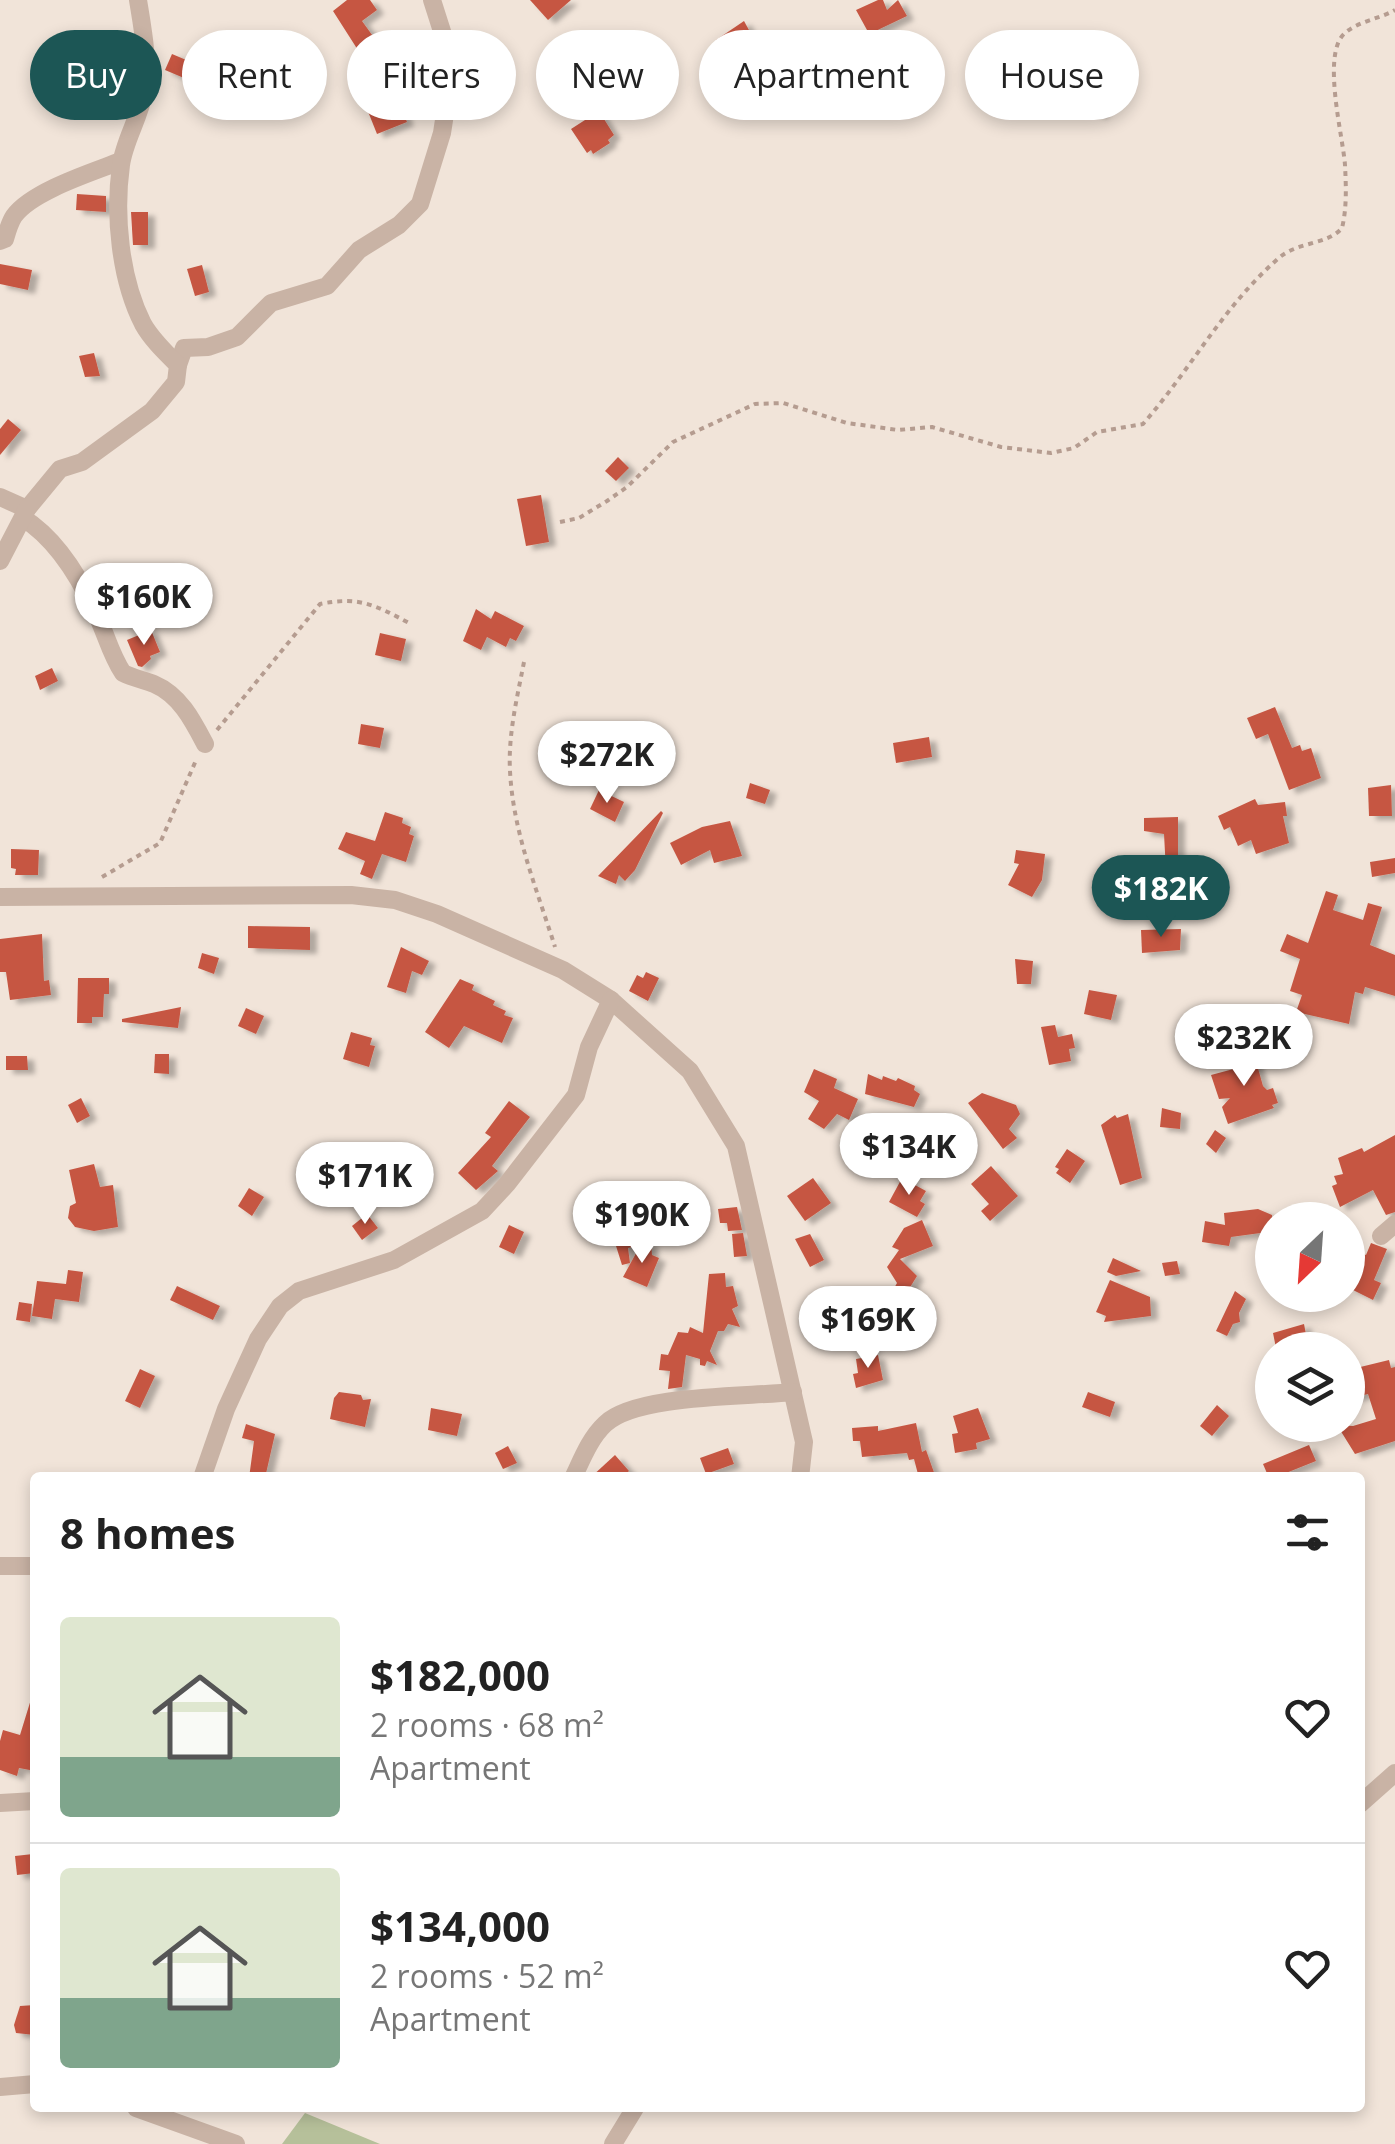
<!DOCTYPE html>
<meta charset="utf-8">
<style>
body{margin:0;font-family:"Open Sans",sans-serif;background:#f6f6f6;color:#222;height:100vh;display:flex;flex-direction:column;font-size:38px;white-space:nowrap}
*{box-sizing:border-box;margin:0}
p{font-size:32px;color:#767676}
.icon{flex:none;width:55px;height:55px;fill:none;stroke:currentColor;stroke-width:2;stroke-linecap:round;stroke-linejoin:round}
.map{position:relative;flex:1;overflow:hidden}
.sheet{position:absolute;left:30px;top:1472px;width:1335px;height:640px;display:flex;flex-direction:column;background:#fff;border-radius:10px;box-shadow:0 5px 15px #0003}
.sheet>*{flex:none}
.hud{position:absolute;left:30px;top:30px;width:1335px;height:90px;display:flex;gap:20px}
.needle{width:65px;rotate:205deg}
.tools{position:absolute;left:1255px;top:1202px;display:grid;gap:20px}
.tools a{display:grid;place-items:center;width:110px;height:110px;border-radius:50%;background:#fff;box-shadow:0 5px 15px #0003;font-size:50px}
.price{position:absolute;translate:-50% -85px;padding:0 22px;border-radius:35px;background:#fff;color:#222;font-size:32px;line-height:65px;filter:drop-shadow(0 2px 5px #0008)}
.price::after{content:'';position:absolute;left:50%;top:60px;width:30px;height:22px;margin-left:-15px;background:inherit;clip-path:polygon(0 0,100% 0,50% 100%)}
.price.selected{background:#1c5655;color:#fff}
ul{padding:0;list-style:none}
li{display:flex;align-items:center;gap:30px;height:250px;padding:0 30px}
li+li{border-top:2px solid #e0e0e0}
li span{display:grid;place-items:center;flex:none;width:280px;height:200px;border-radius:10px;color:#555}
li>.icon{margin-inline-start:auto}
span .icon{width:120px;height:120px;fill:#fffc;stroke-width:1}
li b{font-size:42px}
h2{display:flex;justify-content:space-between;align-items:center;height:120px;padding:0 30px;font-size:42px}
.chip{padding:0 35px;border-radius:45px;background:#fff;box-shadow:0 5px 15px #0003;font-size:35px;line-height:90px}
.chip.selected{background:#1c5655;color:#fff}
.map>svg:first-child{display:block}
.green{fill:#b6c09a}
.building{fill:#c65743;filter:url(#shadow)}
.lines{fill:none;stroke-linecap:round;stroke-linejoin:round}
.path{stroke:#b59c90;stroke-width:4;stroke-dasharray:5 5;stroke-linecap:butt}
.minor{stroke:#c9b3a5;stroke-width:18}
</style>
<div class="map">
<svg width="1395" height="2144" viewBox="0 0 1395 2144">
<defs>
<filter id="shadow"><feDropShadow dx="7" dy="4" stdDeviation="2.5" flood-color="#0004"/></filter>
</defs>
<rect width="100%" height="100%" fill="#f1e4d9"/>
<polygon class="green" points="305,2113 380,2144 282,2144"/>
<g class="building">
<polygon points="347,0 370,0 377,10 362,21 380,46 363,58 333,11"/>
<polygon points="530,0 571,0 548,20"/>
<polygon points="878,0 883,0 887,10 898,0 907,16 863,37 867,30 856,10"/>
<polygon points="744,21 778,83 744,92 716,40"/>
<polygon points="1021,33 1044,52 1031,60 1009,44"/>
<polygon points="172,54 191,62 184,78 165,70"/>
<polygon points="996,59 1008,76 994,85 983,68"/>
<polygon points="1079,84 1108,100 1100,115 1071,100"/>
<polygon points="395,92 407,122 377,134 365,104"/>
<polygon points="599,111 614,135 608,140 610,143 593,154 591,150 587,153 571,129"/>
<polygon points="77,194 106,196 106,212 76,210"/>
<polygon points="131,212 148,212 148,245 133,245"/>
<polygon points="0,264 32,270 28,290 0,284"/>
<polygon points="202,265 209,292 195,296 187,269"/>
<polygon points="94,353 100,376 85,377 79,356"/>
<polygon points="8,419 21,430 0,455 0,429"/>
<polygon points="618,457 629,468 616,481 605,471"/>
<polygon points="541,495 549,542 526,546 517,499"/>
<polygon points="476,609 491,619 495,611 524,626 516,641 510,638 506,647 487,637 481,650 463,641"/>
<polygon points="151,630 160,652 150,656 151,659 142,667 138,666 127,640"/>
<polygon points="380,633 406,639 401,661 375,655"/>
<polygon points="52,668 58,681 40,690 35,676"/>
<polygon points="1275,707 1292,748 1300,745 1302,751 1311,748 1321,778 1289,790 1268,734 1256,739 1247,718"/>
<polygon points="361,724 384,728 380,748 358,744"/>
<polygon points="929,737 932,757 896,763 893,743"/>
<polygon points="750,783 770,790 765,804 746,798"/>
<polygon points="1391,785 1392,816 1369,816 1368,788"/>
<polygon points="599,790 624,802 615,822 590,809"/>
<polygon points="1255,799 1258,805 1285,802 1287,816 1283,816 1289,843 1256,854 1251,840 1238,846 1230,827 1224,830 1218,816"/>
<polygon points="661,811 663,813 635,870 625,881 619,875 616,884 598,876"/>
<polygon points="385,812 403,818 402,823 411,827 409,834 414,836 406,862 382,854 372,879 360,874 365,861 338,849 346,832 375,841"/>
<polygon points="1178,817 1178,871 1166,871 1164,834 1144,831 1144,818"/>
<polygon points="730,821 742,856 714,863 710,850 681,865 670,843 702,827"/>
<polygon points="11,849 39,850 38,875 15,875 16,869 11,868"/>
<polygon points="1016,850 1045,854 1042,880 1032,897 1008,885 1019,864 1014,863"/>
<polygon points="1395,858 1395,873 1372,877 1370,862"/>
<polygon points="1326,891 1338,895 1333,910 1363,920 1368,903 1382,907 1370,945 1395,955 1395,996 1365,987 1363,994 1355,992 1349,1024 1296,1012 1302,995 1290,991 1300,959 1280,951 1287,934 1308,943"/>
<polygon points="248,926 310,927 310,950 248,948"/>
<polygon points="1181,929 1180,950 1142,953 1141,930"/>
<polygon points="42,934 44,981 49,980 51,995 10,1000 6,972 0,972 0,939"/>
<polygon points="401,947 429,961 422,975 412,971 406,993 387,987"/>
<polygon points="202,953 219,958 214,974 198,968"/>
<polygon points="1015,959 1033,961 1031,984 1017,984"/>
<polygon points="646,972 659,978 648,1001 629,991 637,975 643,978"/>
<polygon points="78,978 109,978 109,994 104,994 103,1017 92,1017 92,1023 77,1023"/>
<polygon points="460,979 474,985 472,990 495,1001 493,1005 506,1011 504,1015 513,1018 502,1043 464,1026 449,1048 425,1032"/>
<polygon points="1089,990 1117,995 1111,1020 1084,1014"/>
<polygon points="181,1007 178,1028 122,1022 122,1019"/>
<polygon points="246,1008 264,1016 256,1034 238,1026"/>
<polygon points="1055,1025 1058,1037 1072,1034 1075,1048 1069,1049 1071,1061 1049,1065 1041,1027"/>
<polygon points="351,1032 372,1038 370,1045 375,1046 369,1067 343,1059"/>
<polygon points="1252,1047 1263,1086 1267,1090 1273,1088 1278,1103 1272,1105 1274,1108 1228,1124 1222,1107 1230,1098 1219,1099 1211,1075 1241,1067 1236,1052"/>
<polygon points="155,1054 169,1054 169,1074 154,1073"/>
<polygon points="6,1056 27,1056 28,1070 6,1070"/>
<polygon points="814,1069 837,1079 834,1088 858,1099 849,1120 837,1114 824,1129 808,1119 819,1101 804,1092"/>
<polygon points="868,1074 882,1080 883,1076 896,1081 898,1078 915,1086 914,1090 920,1094 914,1107 865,1094"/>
<polygon points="982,1093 1016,1105 1020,1114 1009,1129 1017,1138 1003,1149 968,1103"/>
<polygon points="81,1098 90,1116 77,1123 68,1105"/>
<polygon points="509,1101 530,1117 492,1166 498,1171 476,1190 458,1173 491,1137 485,1133"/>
<polygon points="1162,1108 1181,1113 1180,1129 1160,1127"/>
<polygon points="1128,1114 1142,1178 1120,1185 1101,1125 1115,1115 1117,1118"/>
<polygon points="882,1125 903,1148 887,1163 865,1140"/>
<polygon points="1215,1130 1226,1138 1216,1153 1206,1144"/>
<polygon points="1395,1135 1395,1212 1386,1215 1373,1190 1340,1207 1332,1186 1337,1184 1334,1176 1343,1174 1338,1158 1362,1148 1364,1152"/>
<polygon points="1067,1149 1085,1161 1070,1183 1056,1173 1059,1169 1055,1167"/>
<polygon points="94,1164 100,1187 113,1185 118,1227 94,1231 75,1227 68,1218 70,1206 76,1203 69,1170"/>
<polygon points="991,1166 1018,1196 990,1221 981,1211 989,1204 971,1184"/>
<polygon points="813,1178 831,1203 805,1221 787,1196"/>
<polygon points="902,1178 926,1191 920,1201 925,1204 917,1217 889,1202"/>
<polygon points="249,1188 264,1197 252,1216 238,1206"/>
<polygon points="737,1207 742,1230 728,1231 727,1223 720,1223 718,1209"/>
<polygon points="1258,1209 1272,1215 1272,1226 1267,1227 1268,1232 1231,1237 1229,1246 1202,1242 1205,1221 1225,1225 1224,1213"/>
<polygon points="367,1214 378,1228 362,1240 352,1226"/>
<polygon points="623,1214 625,1229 638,1225 644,1244 628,1248 630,1263 622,1265 611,1230 597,1231 595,1218"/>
<polygon points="922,1220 933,1246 900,1259 917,1276 893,1315 883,1308 897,1283 887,1267 899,1250 892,1247 904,1228"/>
<polygon points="509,1225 524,1232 514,1254 499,1247"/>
<polygon points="743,1233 747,1256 734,1257 732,1234"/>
<polygon points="810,1234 824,1260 810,1267 795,1239"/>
<polygon points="651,1242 652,1255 659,1258 647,1287 623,1277 640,1246"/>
<polygon points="1371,1243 1387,1249 1374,1280 1381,1283 1373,1300 1349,1288 1358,1268 1355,1267 1360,1252 1366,1255"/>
<polygon points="1113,1258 1141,1271 1116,1276 1107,1272"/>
<polygon points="1177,1261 1180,1274 1165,1276 1162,1263"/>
<polygon points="68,1270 83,1272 79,1302 55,1299 52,1319 32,1316 37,1281 66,1284"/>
<polygon points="725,1273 726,1287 733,1286 738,1306 732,1309 740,1327 728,1324 724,1331 718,1331 710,1351 717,1365 707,1361 705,1366 700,1365 700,1359 686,1355 682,1387 668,1389 670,1371 659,1370 661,1354 668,1355 678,1332 688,1333 690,1327 703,1333 709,1274"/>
<polygon points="1110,1280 1150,1297 1151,1316 1104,1322 1106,1316 1096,1312"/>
<polygon points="177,1286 220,1306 213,1320 170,1300"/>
<polygon points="1235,1291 1246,1299 1239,1313 1240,1322 1233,1324 1227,1336 1216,1331"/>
<polygon points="19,1302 32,1304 30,1322 16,1320"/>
<polygon points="1304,1324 1309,1350 1289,1350 1289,1345 1276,1348 1273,1333"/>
<polygon points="878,1355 883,1380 856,1388 853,1374 858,1373 856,1359"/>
<polygon points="1389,1360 1391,1368 1395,1367 1395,1441 1355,1454 1337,1425 1353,1426 1376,1419 1368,1394 1348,1399 1348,1370"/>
<polygon points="140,1369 155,1376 140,1408 125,1401"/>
<polygon points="339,1392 361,1395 363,1400 371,1399 365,1427 330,1419 334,1398"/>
<polygon points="1088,1392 1115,1402 1110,1417 1082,1407"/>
<polygon points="1217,1405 1229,1416 1212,1436 1200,1426"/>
<polygon points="431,1408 462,1414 457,1436 428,1430"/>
<polygon points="978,1408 990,1439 976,1443 977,1449 955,1453 952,1434 958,1433 953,1416"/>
<polygon points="916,1423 922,1452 926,1450 936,1478 919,1478 914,1459 909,1460 907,1453 862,1457 860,1441 853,1441 852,1428 878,1426 878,1431"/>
<polygon points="246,1424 275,1434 265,1478 249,1478 254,1441 242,1438"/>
<polygon points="1309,1445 1316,1461 1286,1473 1288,1478 1269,1478 1263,1464"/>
<polygon points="508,1446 517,1463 503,1469 495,1453"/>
<polygon points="728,1448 734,1464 706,1474 700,1458"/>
<polygon points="615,1455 629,1471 621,1478 590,1478"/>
<polygon points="32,1696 35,1696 35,1771 19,1768 17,1776 0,1770 0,1741 3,1730 20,1735"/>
<polygon points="33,1854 35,1873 17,1875 15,1856"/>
<polygon points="35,2005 35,2035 16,2033 14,2025 20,2006"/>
</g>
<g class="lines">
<g class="path">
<path d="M560 522 579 518 607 501 627 487 673 442 755 404 783 403 847 423 898 430 932 427 1001 447 1051 453 1074 448 1097 432 1143 424C1191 369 1224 305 1280 257 1298 242 1329 244 1342 228 1347 208 1346 185 1345 165 1343 136 1321 53 1345 33 1359 21 1379 19 1395 10"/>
<path d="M524 662C517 698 508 735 510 771 513 832 537 890 555 947"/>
<path d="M217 730 320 604C359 596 375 605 409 623"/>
<polyline points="102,877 160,843 197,758"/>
</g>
<g class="minor">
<path d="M0 241 5 239C7 232 10 222 14 216 32 191 93 172 121 161"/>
<polyline points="178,365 184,348 208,347 237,337 271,303 327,286 359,250 399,225 420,204 442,133 451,75 447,47 432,0"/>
<polyline points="0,497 27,509"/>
<path d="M23 518C55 538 78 575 94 609 105 630 110 654 123 673 133 678 144 680 154 684 180 695 193 721 205 744"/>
<path d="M0 561 27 509 60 469 82 462 152 411 176 382 178 365C166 353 152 340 143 324 120 279 114 215 121 165 124 141 140 117 144 92 149 61 143 31 138 0"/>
<polyline points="0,897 351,895 395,900 437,914 563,970 611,1000 690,1071 736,1146 804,1442 800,1478"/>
<polyline points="1381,1236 1395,1224"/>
<polyline points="202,1478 226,1409 258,1339 280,1306 299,1291 394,1260 482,1211 507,1184 576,1095 589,1047 611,1000"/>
<path d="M573 1478C582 1459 590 1438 605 1424 636 1394 748 1397 793 1392"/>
<polyline points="0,1566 35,1566"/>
<polyline points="0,1803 35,1801"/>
<polyline points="1360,1804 1395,1773"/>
<polyline points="0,2087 35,2084"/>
<polyline points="136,2108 236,2144"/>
<polyline points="613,2144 635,2108"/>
</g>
</g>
</svg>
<div class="tools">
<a><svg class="needle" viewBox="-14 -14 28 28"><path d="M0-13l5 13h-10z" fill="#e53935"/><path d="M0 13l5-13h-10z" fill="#767676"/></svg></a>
<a><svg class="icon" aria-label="layers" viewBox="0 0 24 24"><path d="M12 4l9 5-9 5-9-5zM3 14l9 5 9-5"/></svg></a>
</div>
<b class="price" style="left:144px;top:648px">$160K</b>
<b class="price" style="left:607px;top:806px">$272K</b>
<b class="price selected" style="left:1161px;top:940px">$182K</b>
<b class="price" style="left:1244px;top:1089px">$232K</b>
<b class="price" style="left:909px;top:1198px">$134K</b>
<b class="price" style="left:365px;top:1227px">$171K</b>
<b class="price" style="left:642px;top:1266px">$190K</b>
<b class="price" style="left:868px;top:1371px">$169K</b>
<div class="hud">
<a class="chip selected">Buy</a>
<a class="chip">Rent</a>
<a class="chip">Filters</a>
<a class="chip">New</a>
<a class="chip">Apartment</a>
<a class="chip">House</a>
</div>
<section class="sheet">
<h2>8 homes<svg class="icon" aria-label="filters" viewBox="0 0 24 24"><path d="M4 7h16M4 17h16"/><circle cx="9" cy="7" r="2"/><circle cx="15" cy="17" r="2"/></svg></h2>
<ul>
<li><span style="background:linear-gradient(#dfe7d0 70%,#7fa58c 0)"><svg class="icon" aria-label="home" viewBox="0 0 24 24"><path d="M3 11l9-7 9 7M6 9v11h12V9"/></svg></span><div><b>$182,000</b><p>2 rooms · 68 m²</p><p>Apartment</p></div><svg class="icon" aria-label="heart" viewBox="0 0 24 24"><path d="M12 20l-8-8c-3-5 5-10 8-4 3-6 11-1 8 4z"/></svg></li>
<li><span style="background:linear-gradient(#dfe7d0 65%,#7fa58c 0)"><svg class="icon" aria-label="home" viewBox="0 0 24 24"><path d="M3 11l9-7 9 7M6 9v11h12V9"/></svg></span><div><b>$134,000</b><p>2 rooms · 52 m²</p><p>Apartment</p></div><svg class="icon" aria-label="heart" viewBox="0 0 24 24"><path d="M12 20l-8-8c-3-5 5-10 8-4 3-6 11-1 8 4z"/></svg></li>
</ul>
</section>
</div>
